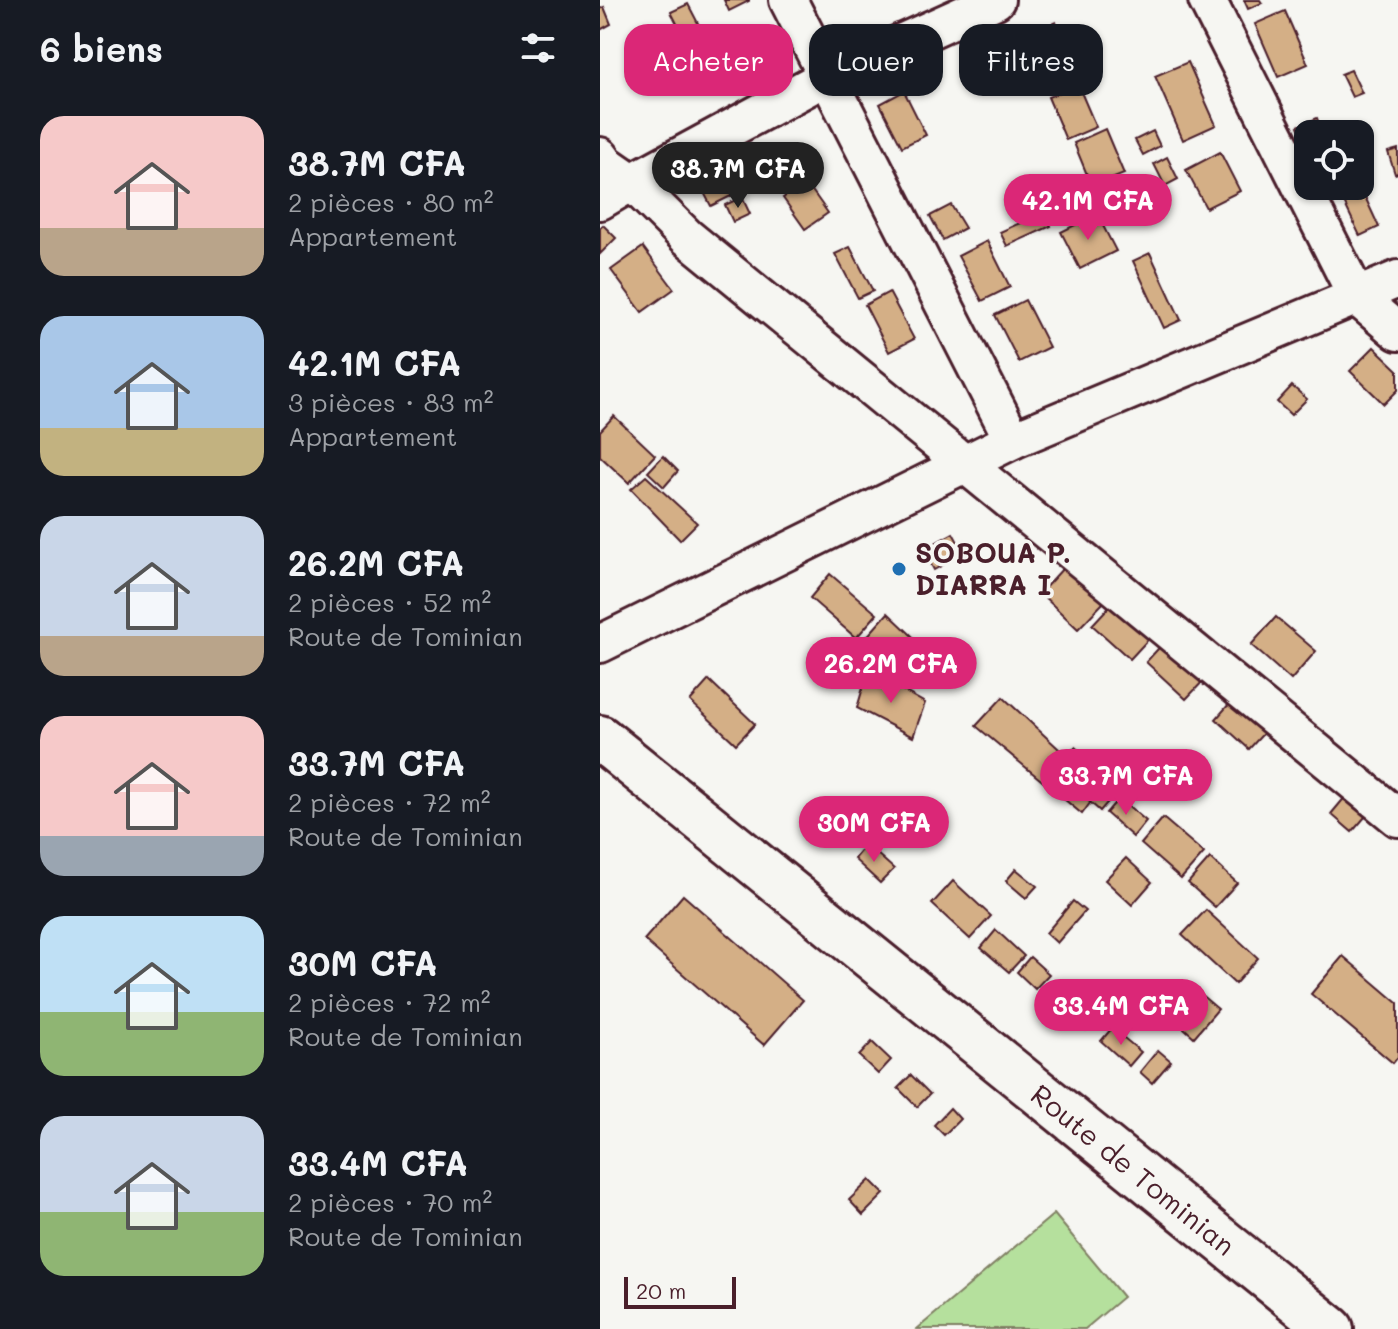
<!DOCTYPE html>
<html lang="fr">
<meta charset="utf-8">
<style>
body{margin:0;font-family:Mali,sans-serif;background:#242831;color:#f1f3f6;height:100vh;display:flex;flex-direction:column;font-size:30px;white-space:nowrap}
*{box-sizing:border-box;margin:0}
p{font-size:26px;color:#9ea1a6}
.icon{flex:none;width:44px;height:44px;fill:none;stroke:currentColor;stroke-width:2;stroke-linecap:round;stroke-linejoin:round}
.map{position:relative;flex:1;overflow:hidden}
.side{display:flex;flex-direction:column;background:#171b24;width:600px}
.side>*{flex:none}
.banner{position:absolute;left:24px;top:24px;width:654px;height:72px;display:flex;gap:16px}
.buttons{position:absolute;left:694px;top:120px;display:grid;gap:16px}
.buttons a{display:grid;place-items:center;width:80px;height:80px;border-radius:16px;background:#171b24;box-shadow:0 2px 6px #0004;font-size:40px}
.scale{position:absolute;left:24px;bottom:20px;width:112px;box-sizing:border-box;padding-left:8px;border:4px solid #4a1f2b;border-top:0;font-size:22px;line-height:28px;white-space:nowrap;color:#4a1f2b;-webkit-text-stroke:6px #f6f6f2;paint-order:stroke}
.price{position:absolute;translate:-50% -68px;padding:0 18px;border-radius:28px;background:#db2777;color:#fff;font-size:26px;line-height:52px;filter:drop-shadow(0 2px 4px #0008)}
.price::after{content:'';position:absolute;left:50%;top:48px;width:24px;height:18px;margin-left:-12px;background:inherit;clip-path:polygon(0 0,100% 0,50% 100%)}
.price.selected{background:#222;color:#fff}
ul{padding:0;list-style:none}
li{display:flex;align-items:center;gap:24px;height:200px;padding:0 40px}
li span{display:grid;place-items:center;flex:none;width:224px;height:160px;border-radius:24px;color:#555}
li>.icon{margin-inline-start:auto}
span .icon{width:96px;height:96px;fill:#fffc;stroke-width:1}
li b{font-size:34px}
h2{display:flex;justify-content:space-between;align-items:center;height:96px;padding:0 40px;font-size:34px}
.pill{padding:0 28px;border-radius:24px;background:#171b24;box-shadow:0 2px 6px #0004;font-size:28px;line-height:72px}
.pill.selected{background:#db2777;color:#fff}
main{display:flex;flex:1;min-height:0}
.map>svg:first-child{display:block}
.green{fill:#b5e09d;stroke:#808064;stroke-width:2}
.building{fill:#d4af86;stroke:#4a1f2b;stroke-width:2}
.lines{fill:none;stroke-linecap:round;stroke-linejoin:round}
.minor-casing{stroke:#4a1f2b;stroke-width:42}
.primary-casing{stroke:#4a1f2b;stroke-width:50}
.minor{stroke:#f6f6f2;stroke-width:36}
.primary{stroke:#f6f6f2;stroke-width:44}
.poi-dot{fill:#1f6fb2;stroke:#f6f6f2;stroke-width:3}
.labels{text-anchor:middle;stroke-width:7;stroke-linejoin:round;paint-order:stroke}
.poi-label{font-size:28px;font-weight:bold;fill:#4a1f2b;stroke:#f6f6f2;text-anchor:start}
.street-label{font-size:28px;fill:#4a1f2b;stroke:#f6f6f2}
</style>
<main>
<section class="side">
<h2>6 biens<svg class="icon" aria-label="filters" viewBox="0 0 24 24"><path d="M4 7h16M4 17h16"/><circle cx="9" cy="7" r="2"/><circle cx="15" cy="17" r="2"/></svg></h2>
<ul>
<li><span style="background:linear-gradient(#f6c9c9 70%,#b9a48a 0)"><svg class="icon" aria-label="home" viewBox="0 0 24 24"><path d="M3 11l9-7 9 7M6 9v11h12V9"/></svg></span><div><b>38.7M CFA</b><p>2 pièces · 80 m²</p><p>Appartement</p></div></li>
<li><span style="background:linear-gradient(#a9c7e8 70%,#c2b280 0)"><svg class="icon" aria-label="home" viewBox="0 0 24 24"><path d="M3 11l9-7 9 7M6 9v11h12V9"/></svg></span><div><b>42.1M CFA</b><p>3 pièces · 83 m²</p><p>Appartement</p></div></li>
<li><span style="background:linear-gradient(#c9d6e8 75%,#b9a48a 0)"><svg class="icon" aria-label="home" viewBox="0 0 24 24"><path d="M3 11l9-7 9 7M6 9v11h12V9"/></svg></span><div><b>26.2M CFA</b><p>2 pièces · 52 m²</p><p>Route de Tominian</p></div></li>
<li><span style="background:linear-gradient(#f6c9c9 75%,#9aa5b1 0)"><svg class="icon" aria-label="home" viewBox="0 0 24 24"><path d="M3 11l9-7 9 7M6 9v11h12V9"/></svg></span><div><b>33.7M CFA</b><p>2 pièces · 72 m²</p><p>Route de Tominian</p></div></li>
<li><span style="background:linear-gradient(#bfe0f5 60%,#8fb573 0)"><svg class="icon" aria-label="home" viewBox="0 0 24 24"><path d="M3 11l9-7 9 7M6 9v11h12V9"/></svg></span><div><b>30M CFA</b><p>2 pièces · 72 m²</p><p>Route de Tominian</p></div></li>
<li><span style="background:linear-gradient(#c9d6e8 60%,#8fb573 0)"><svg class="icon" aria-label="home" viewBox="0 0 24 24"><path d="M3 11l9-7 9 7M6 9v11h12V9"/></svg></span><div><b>33.4M CFA</b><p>2 pièces · 70 m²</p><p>Route de Tominian</p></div></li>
</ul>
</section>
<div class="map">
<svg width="798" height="1329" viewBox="0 0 798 1329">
<rect width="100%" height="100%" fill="#f6f6f2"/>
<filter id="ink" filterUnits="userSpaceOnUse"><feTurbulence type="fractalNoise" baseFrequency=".0125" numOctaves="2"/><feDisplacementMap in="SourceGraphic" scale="16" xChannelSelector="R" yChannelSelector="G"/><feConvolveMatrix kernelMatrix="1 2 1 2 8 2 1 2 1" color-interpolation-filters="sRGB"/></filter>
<g filter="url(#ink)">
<polygon class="green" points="454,1214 523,1297 485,1329 317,1329"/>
<g class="building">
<polygon points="124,0 149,0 149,1 129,11"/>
<polygon points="644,0 660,0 662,3 648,9"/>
<polygon points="88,4 100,27 83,35 71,12"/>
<polygon points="4,7 11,24 0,30 0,9"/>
<polygon points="685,11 708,64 678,77 655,24"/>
<polygon points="456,22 474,70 441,82 422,35"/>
<polygon points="102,35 113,56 94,66 84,43"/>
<polygon points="588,62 616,125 583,140 555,76"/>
<polygon points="751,70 762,93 752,97 741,74"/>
<polygon points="478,85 496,127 466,140 448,97"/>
<polygon points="304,91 326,135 302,147 280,104"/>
<polygon points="717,118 723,134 708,134 708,149 698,126"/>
<polygon points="505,129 524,174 492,187 474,143"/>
<polygon points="553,131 560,146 543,155 535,140"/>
<polygon points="798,149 798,173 795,174 788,152"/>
<polygon points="620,152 640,191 606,208 586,170"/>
<polygon points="567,157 578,179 565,186 554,164"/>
<polygon points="117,164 133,195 111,206 95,175"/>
<polygon points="206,182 228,213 205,229 183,198"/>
<polygon points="760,186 779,227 760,236 740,194"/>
<polygon points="142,197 150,214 133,222 125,205"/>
<polygon points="351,205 365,228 343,240 330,216"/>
<polygon points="444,212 451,226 407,246 400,232"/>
<polygon points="497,214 516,251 480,269 461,232"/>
<polygon points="3,225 16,238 0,254 0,228"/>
<polygon points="387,241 410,287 382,301 358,256"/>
<polygon points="43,247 74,289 42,312 11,270"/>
<polygon points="250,247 273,291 258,298 235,254"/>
<polygon points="550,253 581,320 564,328 533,261"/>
<polygon points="289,292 314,339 289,352 265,305"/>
<polygon points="425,300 449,347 419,362 395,315"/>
<polygon points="774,347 798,370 798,390 784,404 750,371"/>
<polygon points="692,386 707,399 691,415 677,402"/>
<polygon points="14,416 55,455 29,483 0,456 0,431"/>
<polygon points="63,456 78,471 64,487 48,472"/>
<polygon points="46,476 97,523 80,540 31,489"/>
<polygon points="353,533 364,553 334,570 323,550"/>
<polygon points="465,566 504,602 478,629 440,593"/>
<polygon points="230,574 277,614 256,638 210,598"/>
<polygon points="519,596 556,631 530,659 492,625"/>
<polygon points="288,613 327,650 302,677 263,641"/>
<polygon points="676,617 716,651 691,680 651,645"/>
<polygon points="568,638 608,676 586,699 546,662"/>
<polygon points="268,671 325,703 313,737 257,708"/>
<polygon points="109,680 155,724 136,744 90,701"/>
<polygon points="637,695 671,725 649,749 616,719"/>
<polygon points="403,697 501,788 482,814 376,726"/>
<polygon points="475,747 521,787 500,811 454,770"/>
<polygon points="751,790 772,809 752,832 731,814"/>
<polygon points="519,798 546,821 533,837 506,813"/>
<polygon points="563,818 604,853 581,879 541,844"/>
<polygon points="266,844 294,869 280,883 254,859"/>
<polygon points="526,858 552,882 532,905 505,880"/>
<polygon points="610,858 637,883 615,907 588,883"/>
<polygon points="416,869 437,886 426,898 406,881"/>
<polygon points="353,881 391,916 370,939 332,904"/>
<polygon points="83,895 203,1000 164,1045 44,940"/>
<polygon points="473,901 485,911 457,943 446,933"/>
<polygon points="606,910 658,958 635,984 582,935"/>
<polygon points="396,930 424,956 409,972 381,948"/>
<polygon points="743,956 798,1003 798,1057 793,1063 711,994"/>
<polygon points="430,957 449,974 435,989 417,972"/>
<polygon points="600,994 618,1009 594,1037 576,1021"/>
<polygon points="480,1000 498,1016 486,1030 468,1014"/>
<polygon points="512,1028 541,1052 529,1066 501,1041"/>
<polygon points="272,1042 291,1060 278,1074 259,1056"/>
<polygon points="558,1050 571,1061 552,1083 540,1072"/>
<polygon points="311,1075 330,1094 317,1107 298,1088"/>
<polygon points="350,1108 360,1119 344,1135 334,1125"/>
<polygon points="270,1180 284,1194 263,1215 249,1200"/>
</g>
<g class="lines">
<g class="minor-casing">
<g id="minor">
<polyline points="188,0 413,440"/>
<polyline points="607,0 757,297 798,332"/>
<polyline points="0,156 6,164 32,182 87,237 798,818"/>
<polyline points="0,201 32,182 228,76 396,0"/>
<polyline points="0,644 413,440 798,279"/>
</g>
</g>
<g class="primary-casing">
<polyline id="primary" points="0,738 731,1329"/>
</g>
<use href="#minor" class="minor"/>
<use href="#primary" class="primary"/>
</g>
</g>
<circle class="poi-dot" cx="299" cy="569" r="8"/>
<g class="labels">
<g class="poi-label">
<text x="315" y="563">SOBOUA P.<tspan x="315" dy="32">DIARRA I</tspan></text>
</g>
<g class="street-label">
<text transform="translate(533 1170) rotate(39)" y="10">Route de Tominian</text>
</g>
</g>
</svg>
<div class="buttons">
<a><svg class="icon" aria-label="locate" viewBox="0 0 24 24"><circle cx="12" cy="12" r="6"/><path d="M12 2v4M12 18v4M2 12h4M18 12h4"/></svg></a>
</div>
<div class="scale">20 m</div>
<b class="price selected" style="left:138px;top:210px">38.7M CFA</b>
<b class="price" style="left:488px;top:242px">42.1M CFA</b>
<b class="price" style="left:291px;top:705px">26.2M CFA</b>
<b class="price" style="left:526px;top:817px">33.7M CFA</b>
<b class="price" style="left:274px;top:864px">30M CFA</b>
<b class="price" style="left:521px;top:1047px">33.4M CFA</b>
<div class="banner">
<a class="pill selected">Acheter</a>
<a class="pill">Louer</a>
<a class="pill">Filtres</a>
</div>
</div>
</main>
